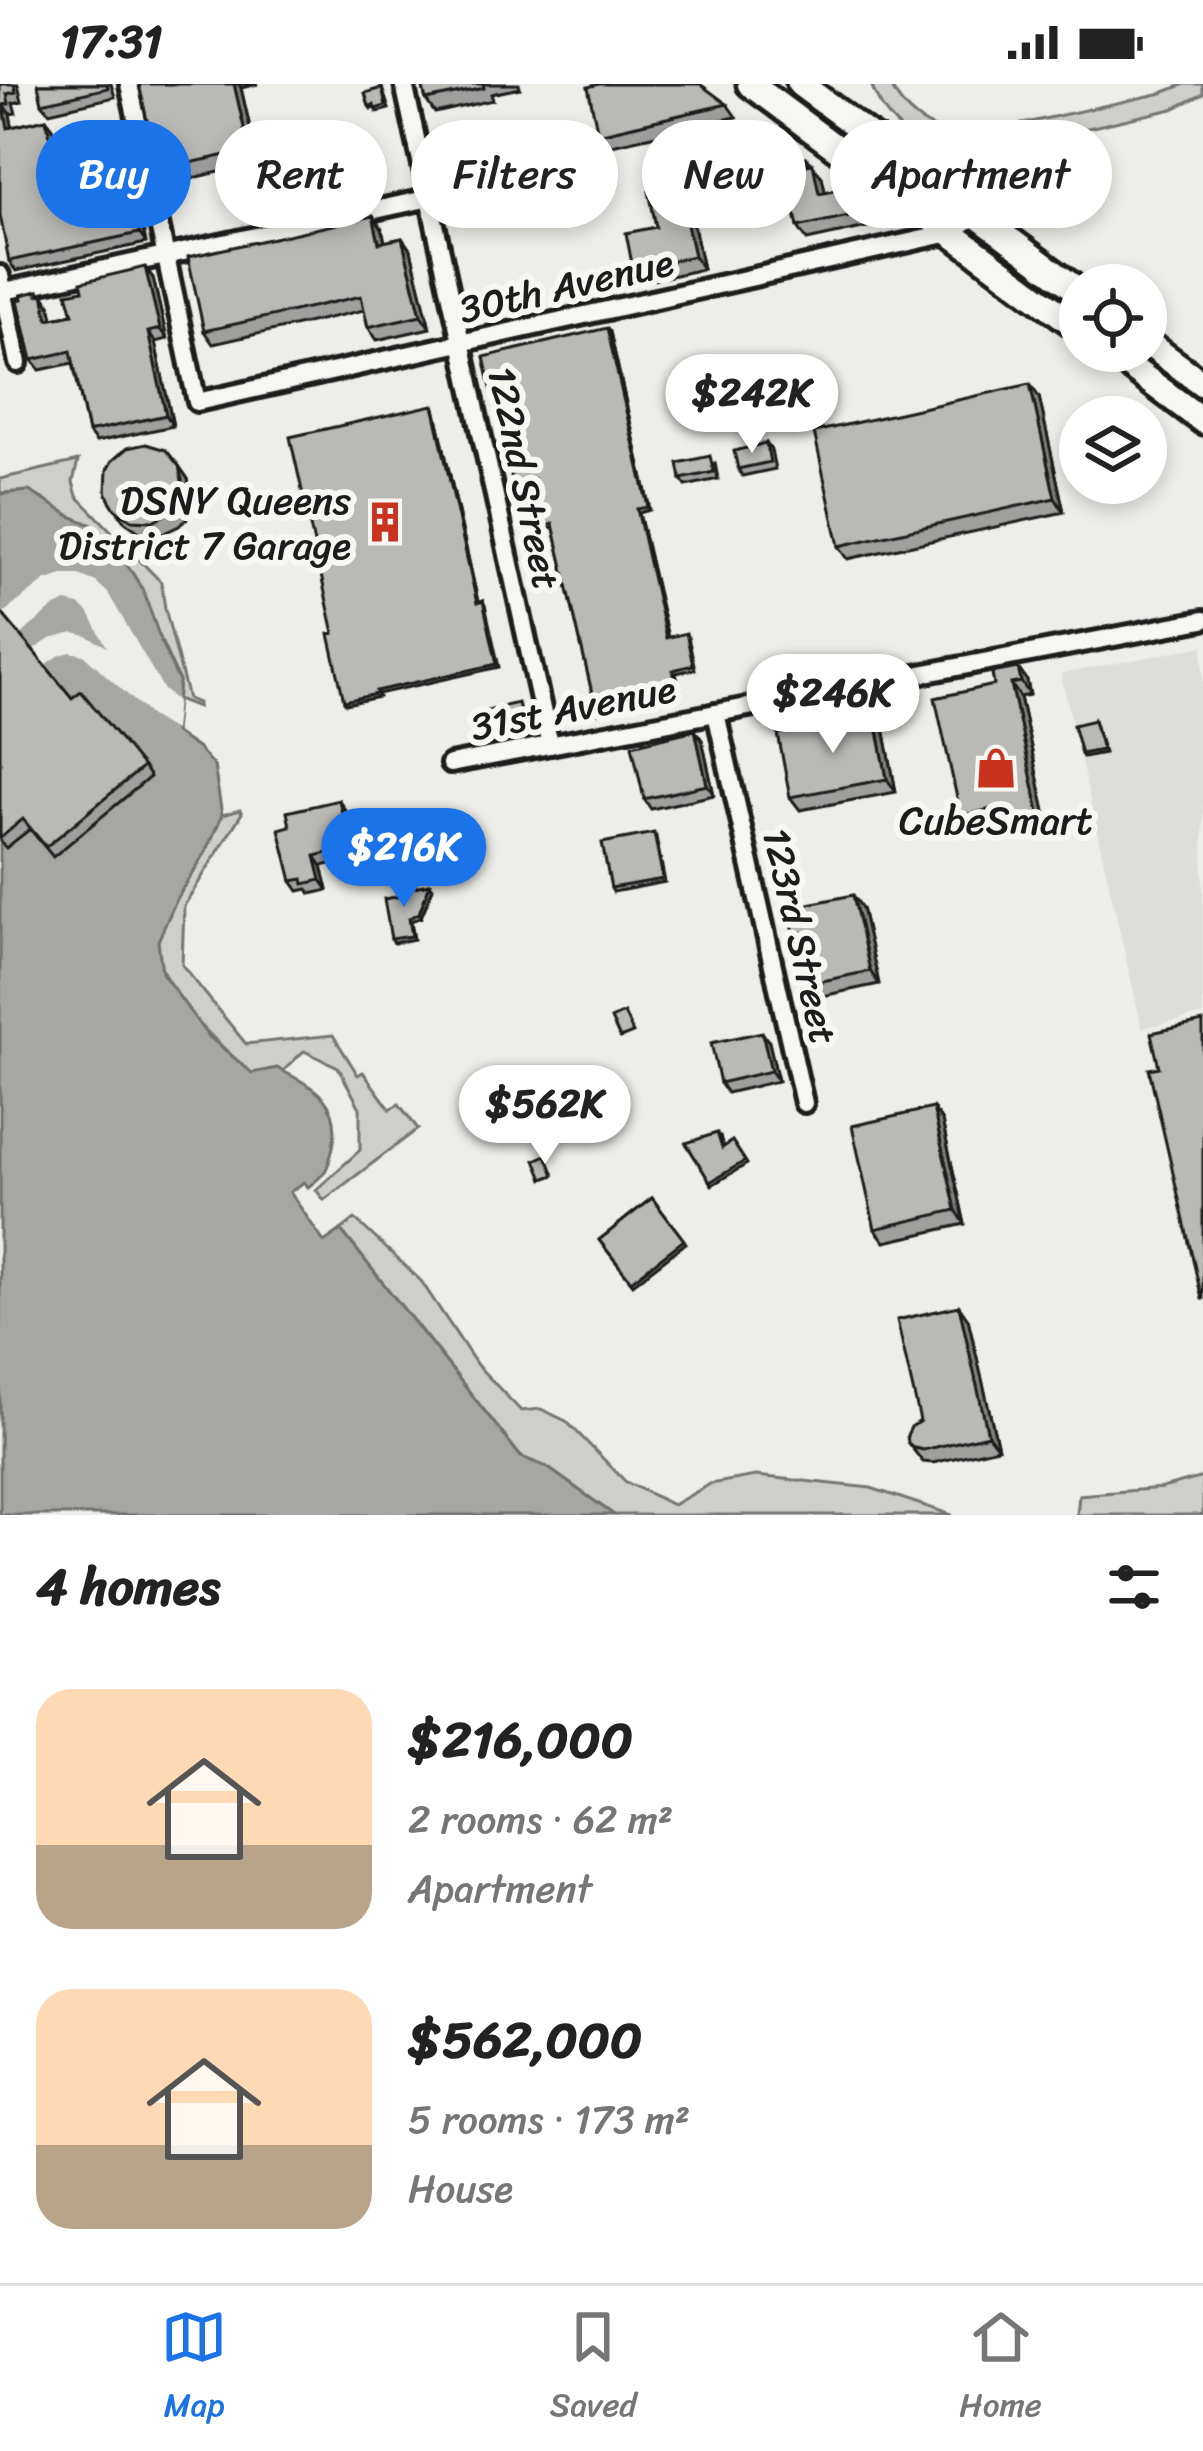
<!DOCTYPE html>
<meta charset="utf-8">
<style>
body{margin:0;font-family:Sriracha,sans-serif;background:#f6f6f6;color:#222;height:100vh;display:flex;flex-direction:column;font-size:45px;white-space:nowrap}
*{box-sizing:border-box;margin:0}
p{font-size:39px;color:#767676}
.icon{flex:none;width:66px;height:66px;fill:none;stroke:currentColor;stroke-width:2;stroke-linecap:round;stroke-linejoin:round}
.map{position:relative;height:1431px;overflow:hidden}
.drawer{display:flex;flex-direction:column;background:#fff;flex:1}
.drawer>*{flex:none}
.hud{position:absolute;left:36px;top:36px;width:1131px;height:108px;display:flex;gap:24px}
.buttons{position:absolute;left:1059px;top:180px;display:grid;gap:24px}
.buttons a{display:grid;place-items:center;width:108px;height:108px;border-radius:50%;background:#fff;box-shadow:0 6px 18px #0003;font-size:60px}
.price{position:absolute;translate:-50% -102px;padding:0 27px;border-radius:42px;background:#fff;color:#222;font-size:39px;line-height:78px;filter:drop-shadow(0 3px 6px #0008)}
.price::after{content:'';position:absolute;left:50%;top:72px;width:36px;height:27px;margin-left:-18px;background:inherit;clip-path:polygon(0 0,100% 0,50% 100%)}
.price.selected{background:#1a73e8;color:#fff}
ul{padding:0;list-style:none}
li{display:flex;align-items:center;gap:36px;height:300px;padding:0 36px}
li span{display:grid;place-items:center;flex:none;width:336px;height:240px;border-radius:36px;color:#555}
li>.icon{margin-inline-start:auto}
span .icon{width:144px;height:144px;fill:#fffc;stroke-width:1}
li b{font-size:51px}
h2{display:flex;justify-content:space-between;align-items:center;height:144px;padding:0 36px;font-size:51px}
.pill{padding:0 42px;border-radius:54px;background:#fff;box-shadow:0 6px 18px #0003;font-size:42px;line-height:108px}
.pill.selected{background:#1a73e8;color:#fff}
.status{display:flex;justify-content:space-between;align-items:center;height:84px;padding:0 60px;background:#fff;direction:ltr}
.status svg{height:33px;fill:currentColor}
.tabs{display:flex;justify-content:space-around;align-items:center;height:168px;border-top:3px solid #e0e0e0;background:#fff;font-size:33px;color:#767676}
.tabs a{display:grid;justify-items:center;gap:6px}
.tabs .selected{color:#1a73e8}
.map>svg:first-child{display:block}
.built{fill:#ddddda}
.green{fill:#cececb;stroke:#757574;stroke-width:3}
.water{fill:#a6a6a3;stroke:#6f6f6d;stroke-width:3}
.pier{fill:#edede9}
.lines{fill:none;stroke-linecap:round;stroke-linejoin:round}
.street-casing{stroke:#1c1c1c;stroke-width:26}
.secondary-casing{stroke:#1c1c1c;stroke-width:33}
.street{stroke:#f6f6f2;stroke-width:16}
.secondary{stroke:#f6f6f2;stroke-width:24}
.wall{fill:#9f9f9d;stroke:#1c1c1c;stroke-width:3}
.shaded-wall{fill:#82827f;stroke:#1c1c1c;stroke-width:3}
.building{fill:#b9b9b6;stroke:#1c1c1c;stroke-width:3}
.labels{text-anchor:middle;stroke-width:12;stroke-linejoin:round;paint-order:stroke}
.street-label{font-size:39px;fill:#1c1c1c;stroke:#f6f6f2}
.poi-label{font-size:39px;fill:#1c1c1c;stroke:#f6f6f2;text-anchor:end}
</style>
<div class="status"><b>17:31</b><svg viewBox="0 0 49 12"><path d="M0 12V9h3v3zM5 12V6h3v6zM10 12V3h3v9zM15 12V0h3v12zM26 1h20v11H26zM47 4h2v5h-2z"/></svg></div>
<div class="map">
<svg width="1203" height="1431" viewBox="0 0 1203 1431">
<rect width="100%" height="100%" fill="#edede9"/>
<filter id="ink" filterUnits="userSpaceOnUse"><feTurbulence type="fractalNoise" baseFrequency=".00833" numOctaves="2"/><feDisplacementMap in="SourceGraphic" scale="24" xChannelSelector="R" yChannelSelector="G"/><feConvolveMatrix kernelMatrix="1 2 1 2 8 2 1 2 1" color-interpolation-filters="sRGB"/></filter>
<g filter="url(#ink)">
<polygon class="built" points="1203,562 1203,931 1142,944 1061,590"/>
<g class="green">
<path d="M871 0H890C907 36 941 55 980 49L1162 9 1185 0H1203V10L1173 25 981 68C931 74 888 48 871 0Z"/>
<polygon points="78,377 73,398 77,412 161,498 165,524 188,615 198,619 198,623 177,615 179,597 158,550 92,441 72,433 29,407 0,409 0,395"/>
<path d="M240 726 242 729 184 822 182 881 246 960 333 951 358 991 363 988 390 1025 399 1020 418 1045 324 1116 316 1106 360 1066V1024L338 983 304 967 283 987 277 984 252 990C222 963 150 901 158 856 163 831 190 796 202 774 210 760 216 745 222 731Z"/>
<polygon points="355,1135 421,1197 477,1281 521,1327 541,1325 566,1337 626,1398 673,1421 710,1400 756,1392 871,1404 952,1431 614,1431 547,1383 521,1373 341,1146"/>
<polygon points="1203,1393 1203,1431 1077,1431 1079,1411 1162,1404"/>
</g>
<path class="water" d="M29 407 72 433 92 441 126 479 143 506 163 563 179 598 174 648 197 664 214 682 222 731 205 769 177 814 158 857 162 889 207 951 252 989 277 984C313 1003 343 1016 333 1063 328 1085 327 1089 308 1103L304 1098 290 1108 324 1158 341 1146 521 1373 547 1383 614 1431H0V410Z"/>
<polygon class="pier" points="63,491 79,491 96,498 108,509 164,606 177,617 174,646 151,632 84,571 71,568 60,571 44,582 32,567 50,555 74,549 87,552 107,563 88,528 79,521 66,518 53,524 19,552 2,530 46,496"/>
<g class="lines">
<g class="street-casing">
<g id="street">
<polyline points="129,0 197,318 950,149 976,131"/>
<polyline points="404,0 550,661"/>
<polyline points="0,191 18,279"/>
<polyline points="0,208 430,114"/>
<polyline points="716,629 804,1019"/>
<polyline points="450,680 1203,536"/>
</g>
</g>
<g class="secondary-casing">
<g id="secondary">
<polyline points="750,0 1080,245"/>
<polyline points="800,0 1080,208"/>
<polyline points="1146,258 1203,300"/>
<polyline points="1109,267 1203,337"/>
</g>
</g>
<use href="#street" class="street"/>
<use href="#secondary" class="secondary"/>
</g>
<g class="wall">
<polygon points="0,0 18,0 22,17 13,19 16,29 10,30 12,43 46,35 53,44 58,67 124,62 146,159 16,187 9,177"/>
<polygon points="38,0 111,0 115,13 49,28 42,19"/>
<polygon points="139,0 258,0 241,4 258,79 168,100 158,86"/>
<polygon points="422,0 519,0 520,4 491,10 493,16 435,29 426,16"/>
<polygon points="382,4 389,25 377,28 375,24 371,25 369,22"/>
<polygon points="727,20 736,33 607,62 598,50"/>
<polygon points="806,73 822,93 825,108 849,103 854,110 859,109 873,128 876,141 807,156 798,143 799,74"/>
<polygon points="688,114 703,185 643,198 633,185 656,143"/>
<polygon points="382,145 385,158 402,154 411,167 430,244 377,256 368,243 364,226 213,260 204,247"/>
<polygon points="153,194 167,255 155,258 173,342 96,358 88,348 73,279 40,286 32,276 22,215 43,210 50,221 53,234 73,230"/>
<polygon points="610,248 650,426 639,429 668,553 688,553 695,585 676,589 681,610 598,629 596,626 554,444 547,445 545,442 535,399 516,403 513,400"/>
<polygon points="1039,313 1064,428 848,475 839,462"/>
<polygon points="435,324 478,518 483,517 485,521 499,583 378,610 379,613 346,620 344,617 334,549"/>
<polygon points="766,359 771,366 775,385 742,392 738,385"/>
<polygon points="715,379 718,395 686,402 681,395"/>
<polygon points="179,382 188,395 192,414 187,434 179,442 162,450 141,449 125,438 109,415"/>
<polygon points="0,527 72,614 143,683 150,693 53,773 30,745 6,764 0,757"/>
<polygon points="1018,584 1027,597 1030,611 1020,613 1049,746 1016,753 1007,736 970,745 961,732 994,601"/>
<polygon points="523,626 526,641 488,650 483,643"/>
<polygon points="875,631 884,644 896,708 800,726 790,713"/>
<polygon points="1094,636 1104,669 1083,673 1081,670"/>
<polygon points="695,646 702,656 714,711 651,725 644,715"/>
<polygon points="339,716 348,731 355,734 373,730 378,737 407,730 414,740 419,759 322,782 328,806 311,810 308,805 299,807 292,797 290,742"/>
<polygon points="656,753 665,798 613,808 611,804"/>
<polygon points="433,804 421,833 411,837 414,855 394,859 391,855"/>
<polygon points="862,824 879,900 822,912 813,899 805,863 794,850"/>
<polygon points="769,958 778,997 727,1009 720,999"/>
<polygon points="933,1024 942,1037 965,1140 885,1158 875,1145"/>
<polygon points="720,1052 723,1063 732,1057 747,1080 712,1101 686,1059"/>
<polygon points="652,1114 686,1159 633,1200 599,1156"/>
<polygon points="959,1222 968,1235 998,1364 933,1379 923,1378 908,1359 920,1337"/>
</g>
<g class="shaded-wall">
<polygon points="234,0 239,0 241,4 258,79 249,66"/>
<polygon points="3,21 10,30 14,53 8,44"/>
<polygon points="46,35 53,44 60,77 53,68"/>
<polygon points="118,53 124,62 146,159 139,149"/>
<polygon points="806,73 822,93 829,123 819,109"/>
<polygon points="678,101 688,114 703,185 694,172"/>
<polygon points="859,109 873,128 876,141 867,128"/>
<polygon points="373,132 382,145 388,172 379,159"/>
<polygon points="402,154 411,167 430,244 421,231"/>
<polygon points="145,183 153,194 167,255 160,245"/>
<polygon points="38,207 44,217 43,210 50,221 56,246 48,235"/>
<polygon points="607,244 610,248 650,426 648,423"/>
<polygon points="148,248 155,258 173,342 166,331"/>
<polygon points="1030,300 1039,313 1064,428 1055,414"/>
<polygon points="433,321 435,324 479,522 477,519"/>
<polygon points="179,382 188,395 192,414 187,434 178,421"/>
<polygon points="637,425 639,429 668,557 666,554"/>
<polygon points="1018,584 1027,597 1030,611 1021,598"/>
<polygon points="1011,600 1020,613 1049,746 1040,733"/>
<polygon points="875,631 884,644 896,708 887,695"/>
<polygon points="695,646 702,656 714,711 707,701"/>
<polygon points="407,730 414,740 419,759 412,749"/>
<polygon points="315,772 322,782 328,806 321,796"/>
<polygon points="430,800 433,804 421,833 419,829"/>
<polygon points="853,811 862,824 879,900 870,887"/>
<polygon points="762,948 769,958 778,997 771,987"/>
<polygon points="933,1024 942,1037 965,1140 956,1126"/>
<polygon points="959,1222 968,1235 998,1364 988,1351"/>
</g>
<g class="building">
<polygon points="0,0 14,0 16,8 7,10 9,20 3,21 8,44 46,35 53,68 118,53 139,149 9,177 0,131"/>
<polygon points="38,0 107,0 108,4 42,19"/>
<polygon points="139,0 234,0 249,66 158,86"/>
<polygon points="422,0 483,0 484,4 426,16"/>
<polygon points="599,0 700,0 727,20 598,50 588,3"/>
<polygon points="382,4 386,22 375,25 374,21 369,22 365,9"/>
<polygon points="797,71 798,75 806,73 807,81 813,80 819,109 849,103 851,111 859,109 861,115 864,114 867,128 798,143 783,74"/>
<polygon points="678,101 694,172 633,185 626,149 656,143 649,107"/>
<polygon points="373,132 379,159 402,154 421,231 368,243 361,212 204,247 188,173"/>
<polygon points="145,183 160,245 148,248 166,331 88,348 71,267 32,276 18,216 22,215 21,211 38,207 38,211 43,210 48,235 73,230 67,209 83,206 81,198"/>
<polygon points="607,244 648,423 637,425 666,554 686,549 693,581 673,586 678,607 596,626 553,440 545,442 534,395 513,400 484,273"/>
<polygon points="1030,300 1055,414 839,462 814,348"/>
<polygon points="433,321 477,519 483,517 497,580 376,607 377,610 344,617 329,550 334,549 290,353"/>
<polygon points="766,359 770,378 738,385 734,367"/>
<polygon points="146,360 166,366 179,382 183,401 178,421 170,428 153,437 132,436 115,425 109,415 106,407 107,386 112,377 127,364"/>
<polygon points="710,372 714,388 681,395 678,379"/>
<polygon points="0,527 72,614 81,607 143,683 46,763 23,735 0,754"/>
<polygon points="1018,584 1021,598 1011,600 1040,733 1007,740 1004,722 961,732 935,614 994,601 992,589"/>
<polygon points="518,619 522,634 483,643 479,628"/>
<polygon points="875,631 887,695 790,713 778,650"/>
<polygon points="1094,636 1102,666 1081,670 1073,641"/>
<polygon points="695,646 707,701 644,715 632,661"/>
<polygon points="339,716 343,733 352,730 353,735 373,730 375,738 407,730 412,749 315,772 321,796 304,800 303,795 292,797 279,745 290,742 287,728"/>
<polygon points="654,749 663,795 611,804 602,759"/>
<polygon points="430,800 419,829 409,834 412,852 391,855 384,815 401,812 401,808 409,807 408,804"/>
<polygon points="853,811 870,887 813,899 802,849 794,850 789,824"/>
<polygon points="624,929 633,949 620,954 611,935"/>
<polygon points="1203,938 1203,1215 1202,1215 1149,985 1159,983 1151,949"/>
<polygon points="762,948 771,987 720,999 711,959"/>
<polygon points="933,1024 956,1126 875,1145 852,1042"/>
<polygon points="717,1049 722,1064 732,1057 745,1077 710,1098 686,1059"/>
<polygon points="546,1071 554,1091 543,1095 535,1076"/>
<polygon points="652,1114 684,1156 631,1197 599,1156"/>
<polygon points="959,1222 988,1351 923,1366 914,1364 908,1359 907,1351 911,1343 920,1337 897,1236"/>
</g>
</g>
<defs>
<g id="building-bare" transform="scale(3.24)"><path d="M-4-6H4V6H1V3H-1V6H-4ZM-2.5-4.3h1.7v1.8h-1.7ZM.8-4.3h1.7v1.8H.8ZM-2.5-1h1.7V.8h-1.7ZM.8-1h1.7V.8H.8Z" fill="#c8321e" stroke="#f6f6f2" stroke-width="2.5" paint-order="stroke"/></g>
<g id="shop-bare" transform="scale(3.24)"><path d="M-5-2.5h2.3a2.7 3.5 0 0 1 5.4 0H5L5.5 6h-11ZM-1.5-2.5h3a1.5 2.3 0 0 0-3 0Z" fill="#c8321e" stroke="#f6f6f2" stroke-width="2.5" paint-order="stroke"/></g>
</defs>
<g fill-rule="evenodd">
<use href="#building-bare" x="385" y="438"/>
<use href="#shop-bare" x="996" y="684"/>
</g>
<g class="labels">
<g class="street-label">
<text transform="translate(566 201) rotate(-13)" y="14">30th Avenue</text>
<text transform="translate(525 394) rotate(78)" y="14">122nd Street</text>
<text transform="translate(573 623) rotate(-11)" y="14">31st Avenue</text>
<text transform="translate(801 852) rotate(77)" y="14">123rd Street</text>
</g>
<g class="poi-label">
<text x="351" y="430">DSNY Queens<tspan x="351" dy="45">District 7 Garage</tspan></text>
<text x="996" y="750" text-anchor="middle">CubeSmart</text>
</g>
</g>
</svg>
<div class="buttons">
<a><svg class="icon" aria-label="locate" viewBox="0 0 24 24"><circle cx="12" cy="12" r="6"/><path d="M12 2v4M12 18v4M2 12h4M18 12h4"/></svg></a>
<a><svg class="icon" aria-label="layers" viewBox="0 0 24 24"><path d="M12 4l9 5-9 5-9-5zM3 14l9 5 9-5"/></svg></a>
</div>
<b class="price" style="left:752px;top:372px">$242K</b>
<b class="price" style="left:833px;top:672px">$246K</b>
<b class="price selected" style="left:404px;top:826px">$216K</b>
<b class="price" style="left:545px;top:1083px">$562K</b>
<div class="hud">
<a class="pill selected">Buy</a>
<a class="pill">Rent</a>
<a class="pill">Filters</a>
<a class="pill">New</a>
<a class="pill">Apartment</a>
</div>
</div>
<section class="drawer">
<h2>4 homes<svg class="icon" aria-label="filters" viewBox="0 0 24 24"><path d="M4 7h16M4 17h16"/><circle cx="9" cy="7" r="2"/><circle cx="15" cy="17" r="2"/></svg></h2>
<ul>
<li><span style="background:linear-gradient(#ffd9b3 65%,#b9a48a 0)"><svg class="icon" aria-label="home" viewBox="0 0 24 24"><path d="M3 11l9-7 9 7M6 9v11h12V9"/></svg></span><div><b>$216,000</b><p>2 rooms · 62 m²</p><p>Apartment</p></div></li>
<li><span style="background:linear-gradient(#ffd9b3 65%,#b9a48a 0)"><svg class="icon" aria-label="home" viewBox="0 0 24 24"><path d="M3 11l9-7 9 7M6 9v11h12V9"/></svg></span><div><b>$562,000</b><p>5 rooms · 173 m²</p><p>House</p></div></li>
</ul>
</section>
<nav class="tabs">
<a class="selected"><svg class="icon" aria-label="map" viewBox="0 0 24 24"><path d="M3 6l6-2 6 2 6-2v14l-6 2-6-2-6 2zM9 4v14M15 6v14"/></svg>Map</a>
<a><svg class="icon" aria-label="saved" viewBox="0 0 24 24"><path d="M7 4h10v16l-5-4-5 4z"/></svg>Saved</a>
<a><svg class="icon" aria-label="home" viewBox="0 0 24 24"><path d="M3 11l9-7 9 7M6 9v11h12V9"/></svg>Home</a>
</nav>
